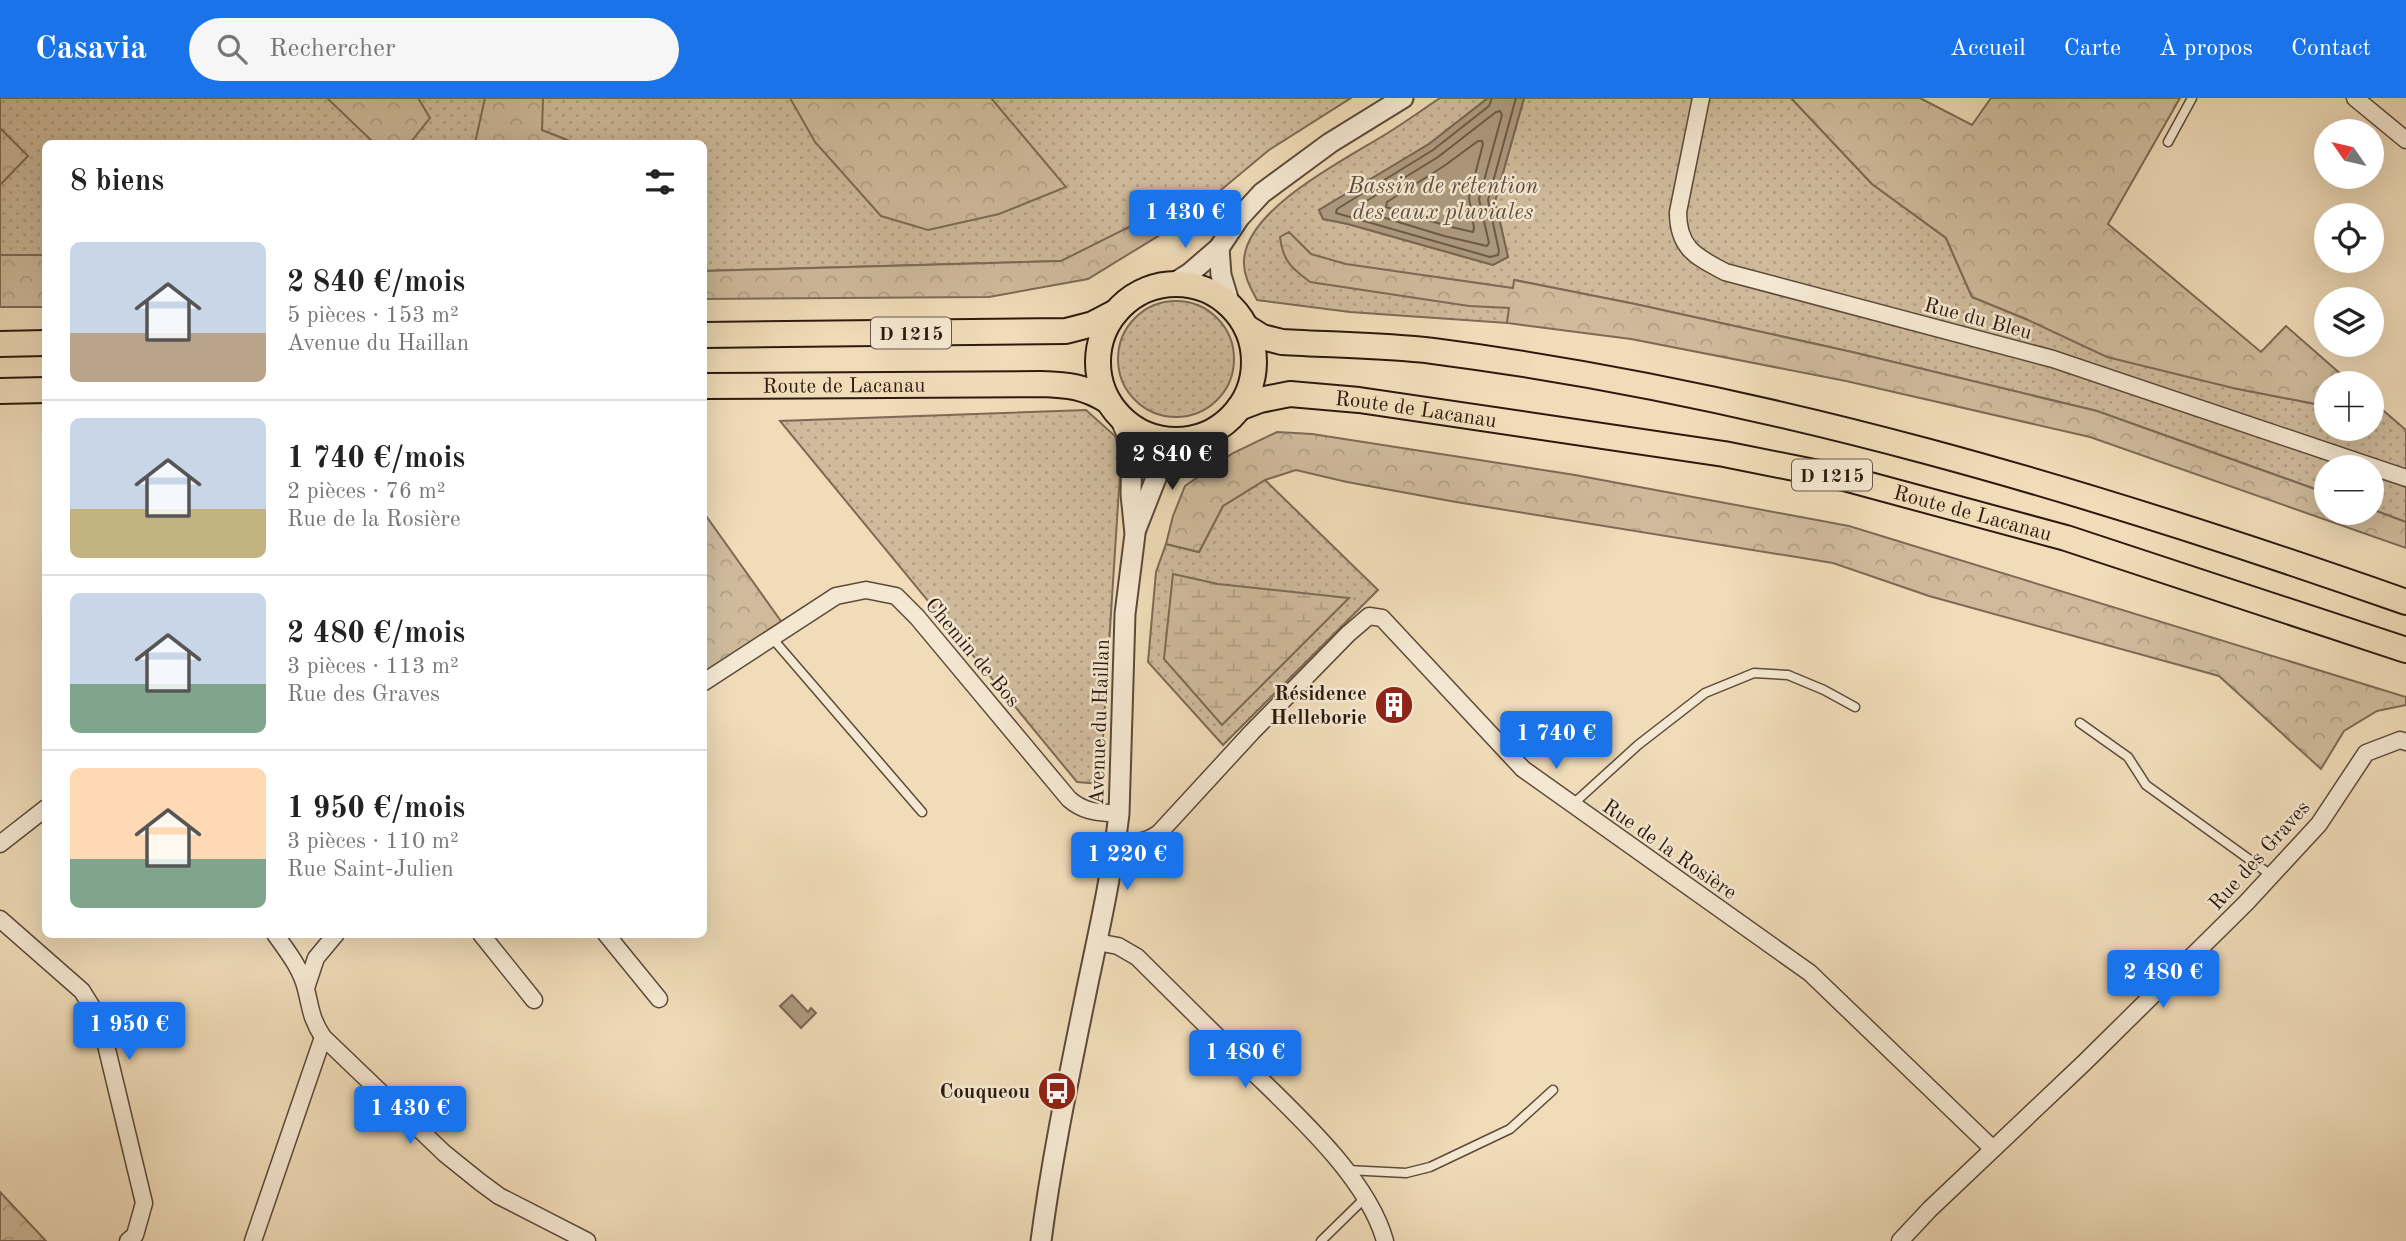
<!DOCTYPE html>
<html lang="fr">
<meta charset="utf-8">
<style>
body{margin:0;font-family:"Old Standard TT",serif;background:#f6f6f6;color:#222;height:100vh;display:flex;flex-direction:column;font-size:26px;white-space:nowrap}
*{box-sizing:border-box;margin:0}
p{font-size:23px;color:#767676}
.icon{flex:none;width:38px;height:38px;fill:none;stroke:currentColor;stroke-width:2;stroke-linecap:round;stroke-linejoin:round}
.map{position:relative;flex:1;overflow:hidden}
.drawer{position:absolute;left:42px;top:42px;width:665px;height:798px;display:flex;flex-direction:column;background:#fff;border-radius:10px;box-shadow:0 7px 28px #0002}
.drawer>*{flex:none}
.needle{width:46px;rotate:304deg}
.buttons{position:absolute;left:2314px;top:21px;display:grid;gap:14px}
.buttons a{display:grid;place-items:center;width:70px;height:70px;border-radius:50%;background:#fff;box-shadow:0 7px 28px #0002;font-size:35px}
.price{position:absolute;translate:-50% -60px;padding:0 16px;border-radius:7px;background:#1a73e8;color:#fff;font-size:23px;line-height:46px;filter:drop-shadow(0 2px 4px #0008)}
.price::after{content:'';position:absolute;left:50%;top:42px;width:21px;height:16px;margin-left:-10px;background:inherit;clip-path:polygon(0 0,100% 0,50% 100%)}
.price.current{background:#222;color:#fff}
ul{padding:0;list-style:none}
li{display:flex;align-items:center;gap:21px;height:175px;padding:0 28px}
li+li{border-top:2px solid #e0e0e0}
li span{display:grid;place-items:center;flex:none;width:196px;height:140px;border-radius:10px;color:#555}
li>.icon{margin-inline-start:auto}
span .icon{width:84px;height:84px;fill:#fffc;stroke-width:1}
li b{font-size:30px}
h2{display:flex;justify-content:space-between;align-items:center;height:84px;padding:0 28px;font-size:30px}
header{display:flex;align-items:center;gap:42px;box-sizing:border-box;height:98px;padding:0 35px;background:#1a73e8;color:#fff}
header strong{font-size:33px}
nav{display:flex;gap:38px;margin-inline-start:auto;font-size:24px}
.search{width:490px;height:63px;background:#f6f6f6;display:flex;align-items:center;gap:18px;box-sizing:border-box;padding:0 24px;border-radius:38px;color:#767676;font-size:26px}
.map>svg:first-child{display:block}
.grass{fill:url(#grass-dots);stroke:#7d6a55;stroke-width:2}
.forest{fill:url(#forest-crowns);stroke:#7d6a55;stroke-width:2}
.wetland{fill:url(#wetland-marsh);stroke:#7d6a55;stroke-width:2}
.water{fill:#ad9a7f;stroke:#796652;stroke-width:2}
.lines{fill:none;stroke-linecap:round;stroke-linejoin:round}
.shore{stroke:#6c5a46;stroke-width:2}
.service-casing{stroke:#5c4a39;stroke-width:11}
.minor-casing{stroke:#5c4a39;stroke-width:19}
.tertiary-casing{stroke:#5c4a39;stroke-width:23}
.primary-casing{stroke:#2b190e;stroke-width:28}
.service{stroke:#f5e8d2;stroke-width:8}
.minor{stroke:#f5e8d2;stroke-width:16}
.tertiary{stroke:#f5e8d2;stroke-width:19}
.primary{stroke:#f0dcb9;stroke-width:24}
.labels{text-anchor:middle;stroke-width:5;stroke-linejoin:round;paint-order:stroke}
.shield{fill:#f5e8d2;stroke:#685749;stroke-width:2}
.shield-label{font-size:19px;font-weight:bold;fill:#2b190e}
.street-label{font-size:21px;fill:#2b190e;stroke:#f5e8d2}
.poi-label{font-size:21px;font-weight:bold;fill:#2b190e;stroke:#f5e8d2;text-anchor:end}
.water-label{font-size:23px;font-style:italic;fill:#5f4d3b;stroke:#f5e8d2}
</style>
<header>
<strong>Casavia</strong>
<div class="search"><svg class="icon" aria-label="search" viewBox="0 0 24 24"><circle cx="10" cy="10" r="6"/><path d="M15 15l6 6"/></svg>Rechercher</div>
<nav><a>Accueil</a><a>Carte</a><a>À propos</a><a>Contact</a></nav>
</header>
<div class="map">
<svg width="2406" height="1143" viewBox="0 0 2406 1143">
<defs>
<pattern id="grass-dots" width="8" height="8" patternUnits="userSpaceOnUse" patternTransform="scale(1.75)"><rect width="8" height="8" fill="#cfbb9c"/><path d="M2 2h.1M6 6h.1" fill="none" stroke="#b2a085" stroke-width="1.8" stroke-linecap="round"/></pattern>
<pattern id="forest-crowns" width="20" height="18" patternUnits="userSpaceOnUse" patternTransform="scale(1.75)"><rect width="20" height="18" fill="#cfbb9c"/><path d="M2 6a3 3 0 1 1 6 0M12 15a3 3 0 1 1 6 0" fill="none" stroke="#b2a085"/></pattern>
<pattern id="wetland-marsh" width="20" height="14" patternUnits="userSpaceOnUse" patternTransform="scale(1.75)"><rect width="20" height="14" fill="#cfbb9c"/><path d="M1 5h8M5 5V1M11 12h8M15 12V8" fill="none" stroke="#b2a085"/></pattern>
</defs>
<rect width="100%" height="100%" fill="#f0dcb9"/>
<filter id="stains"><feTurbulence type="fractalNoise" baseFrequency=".00286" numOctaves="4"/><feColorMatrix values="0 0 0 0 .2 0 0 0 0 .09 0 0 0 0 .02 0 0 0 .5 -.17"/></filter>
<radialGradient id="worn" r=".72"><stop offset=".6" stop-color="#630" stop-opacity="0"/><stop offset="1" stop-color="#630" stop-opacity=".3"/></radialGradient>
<g class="grass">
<polygon points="0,0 1351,0 1269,52 1186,121 1165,111 1062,163 704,173 704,46 46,46 45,157 0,157"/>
<path d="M1440 0H1488L1429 46 1320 112 1323 121 1348 126 1493 167 1508 159 1495 103 1524 0H1791L1872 86 1946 140 1972 199 2026 221 2233 290 2326 308V331H2371V302L2406 332V424L2371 411V369H2326V395L2097 313 1852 254 1635 206 1515 182 1507 225 1350 214 1257 202C1250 189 1243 177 1244 162 1247 110 1346 61 1386 36 1404 25 1422 12 1440 0Z"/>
<circle cx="1176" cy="261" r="58"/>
<polygon points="1086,312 1115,338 1121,360 1100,686 1077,684 780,323"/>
<polygon points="1265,382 1378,492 1223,647 1148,564 1156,474 1166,446 1199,454 1223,408"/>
</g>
<g class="forest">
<polygon points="327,0 418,0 430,20 410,45 374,45"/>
<polygon points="485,0 543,0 542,32 575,45 475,45"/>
<polygon points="790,0 991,0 1066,89 999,116 928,132 881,118 815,44"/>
<polygon points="1791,0 1920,0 1972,27 1991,0 2180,0 2108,126 2261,254 2286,228 2351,285 2326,285 2326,308 2233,290 2107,259 2026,221 1972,199 1946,140 1872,86"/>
<polygon points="0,30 28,58 0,87"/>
<polygon points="1165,111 1186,121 1088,181 989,199 704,201 704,173 1061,163"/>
<path d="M1289 134 1311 156 1346 166 1513 190 1514 182 1635 206 1852 254 2097 313 2326 395V415H2371V411L2406 424V450L2090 339 1846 283 1631 241 1507 225 1509 210 1469 208 1310 184C1292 170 1283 164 1280 139Z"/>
<rect x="0" y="157" width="45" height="52"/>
<polygon points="1277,334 1312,336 1575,377 1849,428 2406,599 2406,607 2377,613 2344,633 2321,671 2219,578 1929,498 1833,465 1456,404 1347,384 1296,372 1265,382 1223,408 1199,454 1166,446 1173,418 1185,388 1233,355"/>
<polygon points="704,415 783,526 704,577"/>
<polygon points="0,1094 46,1143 0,1143"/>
</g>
<polygon class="wetland" points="1173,476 1218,486 1349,500 1222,627 1164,561"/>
<g class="water">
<polygon points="1488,0 1524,0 1495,103 1508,159 1493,167 1348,126 1323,121 1319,112 1429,46"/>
<polygon points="792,897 808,914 811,910 816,915 801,930 780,908"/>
</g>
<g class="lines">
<g class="shore">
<polyline points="1492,0 1489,8 1433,52 1337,111 1336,115 1490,159 1498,157 1499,153 1488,102 1516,0"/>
<polygon points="1500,13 1502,17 1479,101 1489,145 1487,148 1444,138 1359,112 1360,107 1438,59 1496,14"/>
<polygon points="1478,43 1482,43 1483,46 1469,100 1474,130 1473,134 1447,128 1386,109 1387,104 1444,68"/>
</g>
<g class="service-casing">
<g id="service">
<polyline points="2168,44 2192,0"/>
<polyline points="772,540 922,714"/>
<polyline points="2080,625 2128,659 2146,687 2271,777"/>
<polyline points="1572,707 1638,647 1705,595 1754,575 1788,577 1824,592 1855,609"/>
<polyline points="1347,1072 1406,1075 1430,1069 1510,1031 1553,992"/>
<polyline points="1321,1143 1366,1099"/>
</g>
</g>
<g class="minor-casing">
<g id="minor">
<path d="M1701 0 1678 114C1678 151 1697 159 1725 174L2053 261 2406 380"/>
<polyline points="2355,0 2406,42"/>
<path d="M704 584 836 498 866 492 896 498 917 519 1069 701C1085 715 1099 714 1119 716"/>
<path d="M1115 745C1132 745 1147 745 1160 734L1252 634 1348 536 1369 518 1382 520 1523 671 1810 875 1993 1051"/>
<polyline points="0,746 46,710"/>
<polyline points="0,821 82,893 100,922 144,1105 135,1137 128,1143"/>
<path d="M275 836C287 853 301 870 306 891 311 911 311 921 323 939L444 1055 480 1084 499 1098 587 1143"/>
<polyline points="481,836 534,902"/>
<polyline points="606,836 659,901"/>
<path d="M1097 844 1118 848 1137 859C1175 897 1213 934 1251 972 1297 1017 1368 1081 1385 1143"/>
<polyline points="306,890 316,860 336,836"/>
<polyline points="253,1143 323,939"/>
<polyline points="1900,1143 1930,1111 2085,964 2246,805 2319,726 2366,655 2400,642 2406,644"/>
</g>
</g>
<g class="tertiary-casing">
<g id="tertiary">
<polyline points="1219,150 1221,177 1230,207"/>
<polyline points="1174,185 1190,175 1219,150 1239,120 1262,95 1330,45 1403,0"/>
<polyline points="1136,431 1158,375 1166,362 1195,340"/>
<path d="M1041 1143C1052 1058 1070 974 1087 890 1099 833 1112 775 1119 716L1125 516 1135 436 1131 396 1132 353 1129 341 1119 318"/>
</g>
</g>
<g class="primary-casing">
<g id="primary">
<circle cx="1176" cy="264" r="78"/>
<path d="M1246 229 1262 239 1282 244C1332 247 1383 247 1433 253 1766 296 2090 393 2406 504"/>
<polyline points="704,237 1066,233 1093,226 1116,214"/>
<polyline points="0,246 46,245"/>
<path id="s1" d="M704 288 1041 286C1068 287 1084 288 1108 303"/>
<polyline points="0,293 46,292"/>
<path id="s2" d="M1239 310 1260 302 1290 296 1359 302 1724 356 1844 380 2066 440 2406 552"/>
</g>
</g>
<use href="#service" class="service"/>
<use href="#minor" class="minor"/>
<use href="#tertiary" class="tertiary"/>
<use href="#primary" class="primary"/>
</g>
<defs>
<g id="building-disc" transform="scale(2.0125)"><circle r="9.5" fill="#8f2418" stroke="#f5e8d2"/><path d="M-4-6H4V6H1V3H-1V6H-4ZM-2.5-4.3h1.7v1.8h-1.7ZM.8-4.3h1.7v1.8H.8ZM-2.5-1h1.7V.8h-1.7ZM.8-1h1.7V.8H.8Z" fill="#fff"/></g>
<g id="bus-disc" transform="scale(2.0125)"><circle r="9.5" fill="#8f2418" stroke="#f5e8d2"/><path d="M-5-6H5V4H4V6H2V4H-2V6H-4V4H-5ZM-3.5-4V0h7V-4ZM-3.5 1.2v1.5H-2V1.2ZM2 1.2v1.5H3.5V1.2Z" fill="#fff"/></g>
</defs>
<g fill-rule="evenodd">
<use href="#building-disc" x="1394" y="607"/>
<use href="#bus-disc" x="1057" y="993"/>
</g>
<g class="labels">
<g class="shield">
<rect x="871" y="219.5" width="80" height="31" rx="5"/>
<rect x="1792" y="361.5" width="80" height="31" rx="5"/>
</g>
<g class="shield-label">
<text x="911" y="242">D 1215</text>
<text x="1832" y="384">D 1215</text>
</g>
<g class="street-label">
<text transform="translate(1978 220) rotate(15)" y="7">Rue du Bleu</text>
<text dy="7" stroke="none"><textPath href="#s1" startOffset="140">Route de Lacanau</textPath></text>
<text dy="7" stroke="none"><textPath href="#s2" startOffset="180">Route de Lacanau</textPath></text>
<text dy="7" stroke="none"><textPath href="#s2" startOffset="747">Route de Lacanau</textPath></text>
<text transform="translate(973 554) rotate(50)" y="7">Chemin de Bos</text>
<text transform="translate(1099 624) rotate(-88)" y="7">Avenue du Haillan</text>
<text transform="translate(1670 751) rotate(35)" y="7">Rue de la Rosière</text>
<text transform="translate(2259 757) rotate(-48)" y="7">Rue des Graves</text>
</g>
<g class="poi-label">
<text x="1367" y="602">Résidence<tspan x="1367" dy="24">Helleborie</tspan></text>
<text x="1030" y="1000">Couqueou</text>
</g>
<g class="water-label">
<text x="1443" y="95">Bassin de rétention<tspan x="1443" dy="26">des eaux pluviales</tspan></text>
</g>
</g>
<rect width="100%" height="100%" filter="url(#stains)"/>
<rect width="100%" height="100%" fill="url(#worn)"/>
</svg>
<div class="buttons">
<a><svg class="needle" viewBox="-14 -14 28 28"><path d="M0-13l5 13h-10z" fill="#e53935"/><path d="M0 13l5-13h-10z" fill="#767676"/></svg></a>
<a><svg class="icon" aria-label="locate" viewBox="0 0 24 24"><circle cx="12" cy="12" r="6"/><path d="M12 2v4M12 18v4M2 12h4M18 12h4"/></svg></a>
<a><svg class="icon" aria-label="layers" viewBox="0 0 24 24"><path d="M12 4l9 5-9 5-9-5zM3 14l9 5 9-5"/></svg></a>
<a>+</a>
<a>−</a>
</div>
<b class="price" style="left:1185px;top:152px">1 430 €</b>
<b class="price current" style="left:1172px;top:394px">2 840 €</b>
<b class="price" style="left:1556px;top:673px">1 740 €</b>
<b class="price" style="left:1127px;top:794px">1 220 €</b>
<b class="price" style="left:2163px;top:912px">2 480 €</b>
<b class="price" style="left:129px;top:964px">1 950 €</b>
<b class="price" style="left:1245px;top:992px">1 480 €</b>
<b class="price" style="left:410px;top:1048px">1 430 €</b>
<section class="drawer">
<h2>8 biens<svg class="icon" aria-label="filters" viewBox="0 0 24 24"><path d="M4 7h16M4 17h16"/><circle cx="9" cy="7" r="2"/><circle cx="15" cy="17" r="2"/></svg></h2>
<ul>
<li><span style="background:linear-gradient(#c9d6e8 65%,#b9a48a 0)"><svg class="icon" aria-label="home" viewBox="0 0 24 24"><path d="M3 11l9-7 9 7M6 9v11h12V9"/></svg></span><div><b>2 840 €/mois</b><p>5 pièces · 153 m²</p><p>Avenue du Haillan</p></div></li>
<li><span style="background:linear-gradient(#c9d6e8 65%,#c2b280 0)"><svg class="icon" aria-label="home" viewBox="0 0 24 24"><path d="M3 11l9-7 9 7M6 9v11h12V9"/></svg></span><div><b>1 740 €/mois</b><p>2 pièces · 76 m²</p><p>Rue de la Rosière</p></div></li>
<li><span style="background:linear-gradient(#c9d6e8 65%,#7fa58c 0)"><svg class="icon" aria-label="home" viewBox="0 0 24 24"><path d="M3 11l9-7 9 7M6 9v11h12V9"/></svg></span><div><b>2 480 €/mois</b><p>3 pièces · 113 m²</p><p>Rue des Graves</p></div></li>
<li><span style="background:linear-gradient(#ffd9b3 65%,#7fa58c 0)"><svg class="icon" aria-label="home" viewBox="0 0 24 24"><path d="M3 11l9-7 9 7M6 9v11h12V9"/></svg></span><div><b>1 950 €/mois</b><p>3 pièces · 110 m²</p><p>Rue Saint-Julien</p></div></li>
</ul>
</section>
</div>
